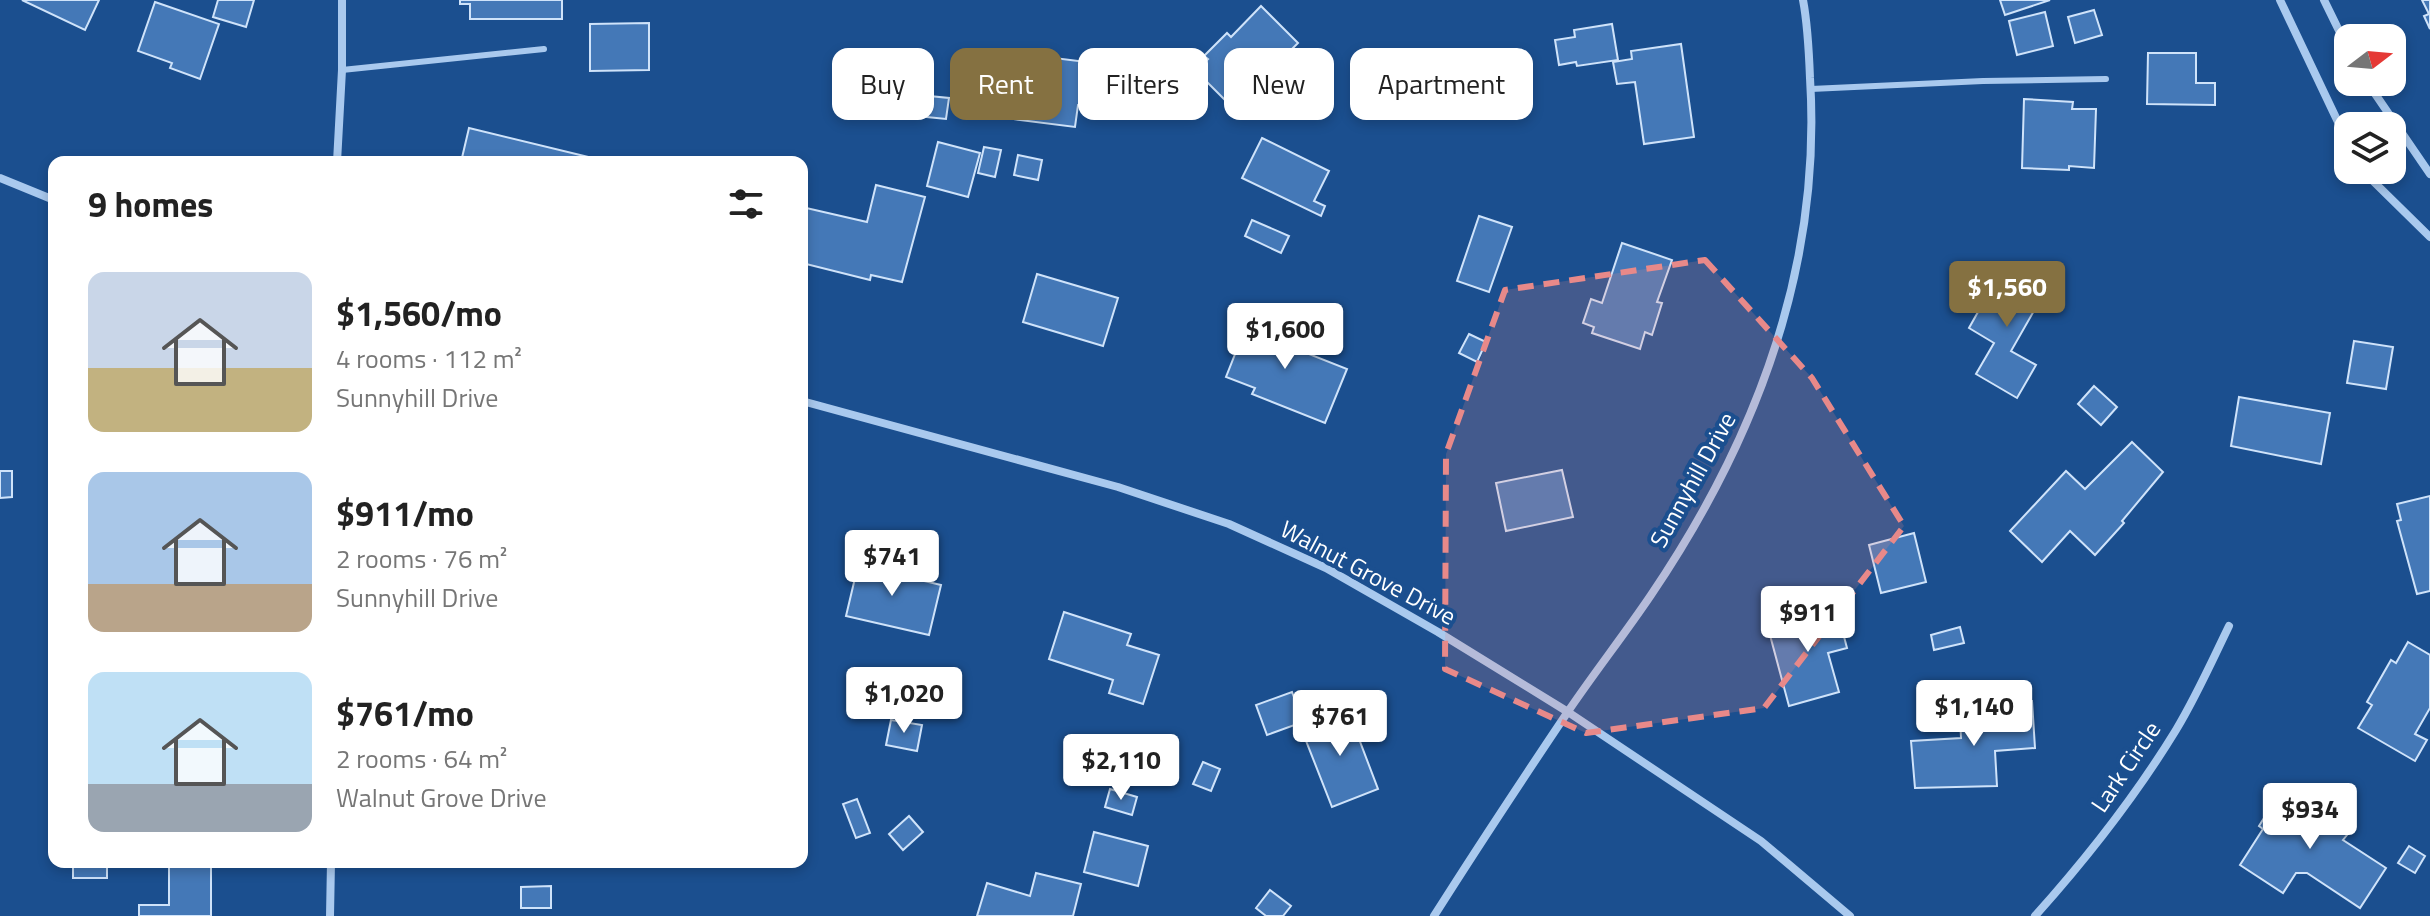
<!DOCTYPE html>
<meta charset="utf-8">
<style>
body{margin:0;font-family:"Titillium Web",sans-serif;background:#f2f2f2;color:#222;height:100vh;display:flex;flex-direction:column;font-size:30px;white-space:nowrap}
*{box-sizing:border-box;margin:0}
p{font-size:26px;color:#767676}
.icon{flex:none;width:44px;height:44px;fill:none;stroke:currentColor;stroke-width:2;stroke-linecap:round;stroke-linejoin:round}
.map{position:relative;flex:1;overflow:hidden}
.side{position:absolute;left:48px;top:156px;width:760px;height:712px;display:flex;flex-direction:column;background:#fff;border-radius:16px;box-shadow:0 4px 12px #0003}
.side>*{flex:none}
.top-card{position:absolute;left:832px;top:48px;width:760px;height:72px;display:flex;gap:16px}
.needle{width:52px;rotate:74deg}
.fabs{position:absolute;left:2334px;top:24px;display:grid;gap:16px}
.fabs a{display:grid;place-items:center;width:72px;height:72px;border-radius:16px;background:#fff;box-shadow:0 4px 12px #0003;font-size:40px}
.price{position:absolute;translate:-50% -68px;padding:0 18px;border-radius:8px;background:#fff;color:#222;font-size:26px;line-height:52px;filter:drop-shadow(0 2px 4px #0008)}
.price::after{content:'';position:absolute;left:50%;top:48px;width:24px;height:18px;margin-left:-12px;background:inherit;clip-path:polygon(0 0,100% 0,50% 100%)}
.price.current{background:#857141;color:#fff}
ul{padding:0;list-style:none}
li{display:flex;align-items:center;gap:24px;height:200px;padding:0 40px}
li span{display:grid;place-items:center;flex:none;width:224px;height:160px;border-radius:16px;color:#555}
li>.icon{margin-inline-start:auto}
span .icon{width:96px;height:96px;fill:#fffc;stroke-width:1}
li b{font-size:34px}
h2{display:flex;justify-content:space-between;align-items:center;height:96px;padding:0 40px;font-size:34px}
.chip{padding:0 28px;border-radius:16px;background:#fff;box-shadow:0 4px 12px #0003;font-size:28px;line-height:72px}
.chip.current{background:#857141;color:#fff}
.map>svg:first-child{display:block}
.building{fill:#4478b7;stroke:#cfe3fa;stroke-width:2}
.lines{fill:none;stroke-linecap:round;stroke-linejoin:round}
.lane{stroke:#a9c9ee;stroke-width:6}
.street{stroke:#a9c9ee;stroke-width:8}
.marked{fill:#e88989;fill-opacity:0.2;stroke:#e88989;stroke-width:6;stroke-dasharray:16 10;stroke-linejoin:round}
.labels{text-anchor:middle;stroke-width:8;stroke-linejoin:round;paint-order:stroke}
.street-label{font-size:24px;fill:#fff;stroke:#1b4f8f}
</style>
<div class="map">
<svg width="2430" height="916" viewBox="0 0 2430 916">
<rect width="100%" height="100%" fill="#1b4f8f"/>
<g class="building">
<polygon points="22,0 99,0 85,30"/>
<polygon points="218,0 254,0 246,27 213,17"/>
<polygon points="460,0 562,0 562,19 470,19 470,4 460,4"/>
<polygon points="2000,0 2050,0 2005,15"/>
<polygon points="2422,0 2430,0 2430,29 2424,16 2429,14"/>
<polygon points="155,2 219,24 200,79 170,68 172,63 138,51"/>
<polygon points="1261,6 1298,43 1261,80 1271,90 1243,118 1196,71 1208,59 1204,56 1227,33 1231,37"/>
<polygon points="2094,10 2102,35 2075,43 2068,17"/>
<polygon points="2045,12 2053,46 2017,55 2009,21"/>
<polygon points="649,23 649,70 590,71 590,24"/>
<polygon points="1612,24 1618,60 1577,66 1576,62 1559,65 1555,40 1575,37 1574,30"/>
<polygon points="1681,44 1694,137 1644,144 1635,82 1617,84 1613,62 1632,59 1631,51"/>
<polygon points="2148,53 2196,53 2196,83 2215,83 2215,105 2147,104"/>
<polygon points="1046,57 1119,66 1113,109 1078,105 1075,127 1013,119 1018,83 1042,86"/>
<polygon points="919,95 949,98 946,119 917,116"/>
<polygon points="2024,99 2073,102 2072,109 2096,109 2094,168 2069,166 2069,170 2022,168"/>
<polygon points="469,128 609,162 461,162"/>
<polygon points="1262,138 1329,171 1314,201 1325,206 1321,216 1242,178"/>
<polygon points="938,142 980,153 968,197 927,186"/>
<polygon points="984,147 1001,150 995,177 978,173"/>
<polygon points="1018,155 1042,160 1038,180 1014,175"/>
<polygon points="876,185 925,197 902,282 871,275 870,280 802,263 802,207 867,222"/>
<polygon points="1479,216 1512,227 1489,292 1457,281"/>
<polygon points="1252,220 1289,236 1281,253 1245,236"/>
<polygon points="1622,243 1672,260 1657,302 1662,303 1652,335 1645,332 1640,349 1592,333 1594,327 1583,323 1591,299 1602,303"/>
<polygon points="2005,264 2047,288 2011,351 2036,365 2017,398 1976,374 1994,343 1969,328"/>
<polygon points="1037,274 1118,298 1103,346 1023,322"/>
<polygon points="1251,314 1292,330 1286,345 1347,369 1325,423 1252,394 1255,388 1226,377"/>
<polygon points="1469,334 1486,342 1477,362 1459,353"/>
<polygon points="2354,341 2393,347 2386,389 2347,383"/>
<polygon points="2094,386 2117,407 2101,425 2078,404"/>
<polygon points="2239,397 2330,413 2321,464 2231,446"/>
<polygon points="2132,442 2163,472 2122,521 2124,523 2095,555 2070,531 2042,562 2010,531 2066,471 2085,489"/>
<polygon points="1562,470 1573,517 1506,531 1496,483"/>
<polygon points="0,471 12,471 12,497 0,498"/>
<polygon points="2430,496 2430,591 2417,594 2397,521 2401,520 2397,504"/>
<polygon points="1914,533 1926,582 1881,593 1869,545"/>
<polygon points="860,557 902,566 899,575 941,585 929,635 846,616"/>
<polygon points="1836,606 1847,648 1828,653 1839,692 1789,706 1767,624"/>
<polygon points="1064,612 1131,634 1127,645 1159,655 1143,704 1109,693 1113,680 1049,659"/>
<polygon points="1960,627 1964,643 1934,650 1931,635"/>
<polygon points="2408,642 2430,655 2430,708 2415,734 2427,740 2415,761 2358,728 2372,705 2367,702 2391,660 2396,663"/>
<polygon points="1292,692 1303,722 1267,735 1256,705"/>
<polygon points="2032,701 2035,748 1995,751 1997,786 1915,788 1911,741 1961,738 1960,716 1990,714 1990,704"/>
<polygon points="1348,710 1378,789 1332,807 1301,728"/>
<polygon points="891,720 922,725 917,751 886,745"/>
<polygon points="1203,762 1220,769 1211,791 1193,784"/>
<polygon points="2290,787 2332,815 2334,826 2347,835 2343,840 2386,868 2360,908 2307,873 2296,873 2283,893 2240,865 2263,829 2259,826 2276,799 2280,802"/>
<polygon points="1110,789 1137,797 1132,815 1105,807"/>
<polygon points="857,799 870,833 856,838 843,804"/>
<polygon points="909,816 923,832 903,850 889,834"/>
<polygon points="1094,832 1148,846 1138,886 1084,872"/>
<polygon points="2409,846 2425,856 2415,873 2398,863"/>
<rect x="73" y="862" width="34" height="16"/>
<polygon points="169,862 211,862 211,916 139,916 139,905 169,905"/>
<polygon points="1036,873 1081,884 1073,916 977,916 987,883 1030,896"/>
<polygon points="551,886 551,908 521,908 521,887"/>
<polygon points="1270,890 1291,906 1283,916 1266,916 1256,908"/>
</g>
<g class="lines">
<g class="lane">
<polyline points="342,70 544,49"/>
<polyline points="1811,89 1983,81 2106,79"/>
</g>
<g class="street">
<polyline points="2280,0 2348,143"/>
<polyline points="2324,0 2348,49"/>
<polyline points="2367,82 2430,174"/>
<polyline points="337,162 342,70 342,0"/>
<polyline points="2366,170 2374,182 2430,237"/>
<polyline points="0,178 54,200"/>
<polyline points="802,401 1118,487 1229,524 1326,568 1438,632 1568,712 1761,841 1850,916"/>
<polyline points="330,916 331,862"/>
<path d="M1434 916C1477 848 1522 780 1567 713 1594 673 1624 635 1651 595 1756 440 1822 267 1810 78 1809 52 1808 26 1803 0"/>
<path d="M2035 916C2087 858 2135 797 2176 730 2196 697 2212 661 2229 626"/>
</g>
</g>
<path class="marked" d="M1705 260 1812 378 1904 526 1764 708 1586 733 1445 669 1446 454 1505 290Z"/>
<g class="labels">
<g class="street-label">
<text transform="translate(1693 480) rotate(-61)" y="8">Sunnyhill Drive</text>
<text transform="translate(1368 573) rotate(28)" y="8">Walnut Grove Drive</text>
<text transform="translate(2126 767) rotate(-56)" y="8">Lark Circle</text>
</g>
</g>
</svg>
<div class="fabs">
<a><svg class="needle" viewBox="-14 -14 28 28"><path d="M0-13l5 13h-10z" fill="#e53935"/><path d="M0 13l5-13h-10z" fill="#767676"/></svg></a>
<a><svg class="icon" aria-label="layers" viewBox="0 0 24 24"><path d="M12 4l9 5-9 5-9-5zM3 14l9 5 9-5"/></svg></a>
</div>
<b class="price current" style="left:2007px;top:329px">$1,560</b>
<b class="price" style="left:1285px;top:371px">$1,600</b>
<b class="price" style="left:892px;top:598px">$741</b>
<b class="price" style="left:1808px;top:654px">$911</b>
<b class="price" style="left:904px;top:735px">$1,020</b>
<b class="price" style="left:1974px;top:748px">$1,140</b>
<b class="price" style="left:1340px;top:758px">$761</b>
<b class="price" style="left:1121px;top:802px">$2,110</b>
<b class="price" style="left:2310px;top:851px">$934</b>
<div class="top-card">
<a class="chip">Buy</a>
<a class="chip current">Rent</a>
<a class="chip">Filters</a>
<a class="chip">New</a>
<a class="chip">Apartment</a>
</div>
<section class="side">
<h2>9 homes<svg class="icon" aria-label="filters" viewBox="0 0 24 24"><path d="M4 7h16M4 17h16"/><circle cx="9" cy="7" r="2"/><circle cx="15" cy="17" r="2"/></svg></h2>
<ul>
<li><span style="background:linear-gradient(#c9d6e8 60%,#c2b280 0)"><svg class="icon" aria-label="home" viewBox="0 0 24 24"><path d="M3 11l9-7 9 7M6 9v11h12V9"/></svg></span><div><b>$1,560/mo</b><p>4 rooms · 112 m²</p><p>Sunnyhill Drive</p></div></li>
<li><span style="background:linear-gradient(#a9c7e8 70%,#b9a48a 0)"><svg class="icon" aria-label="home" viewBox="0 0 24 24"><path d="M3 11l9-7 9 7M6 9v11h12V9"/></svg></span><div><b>$911/mo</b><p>2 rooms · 76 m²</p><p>Sunnyhill Drive</p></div></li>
<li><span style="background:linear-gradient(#bfe0f5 70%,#9aa5b1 0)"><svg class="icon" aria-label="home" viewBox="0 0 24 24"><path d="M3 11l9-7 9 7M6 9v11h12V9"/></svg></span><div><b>$761/mo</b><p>2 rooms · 64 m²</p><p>Walnut Grove Drive</p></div></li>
</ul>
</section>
</div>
